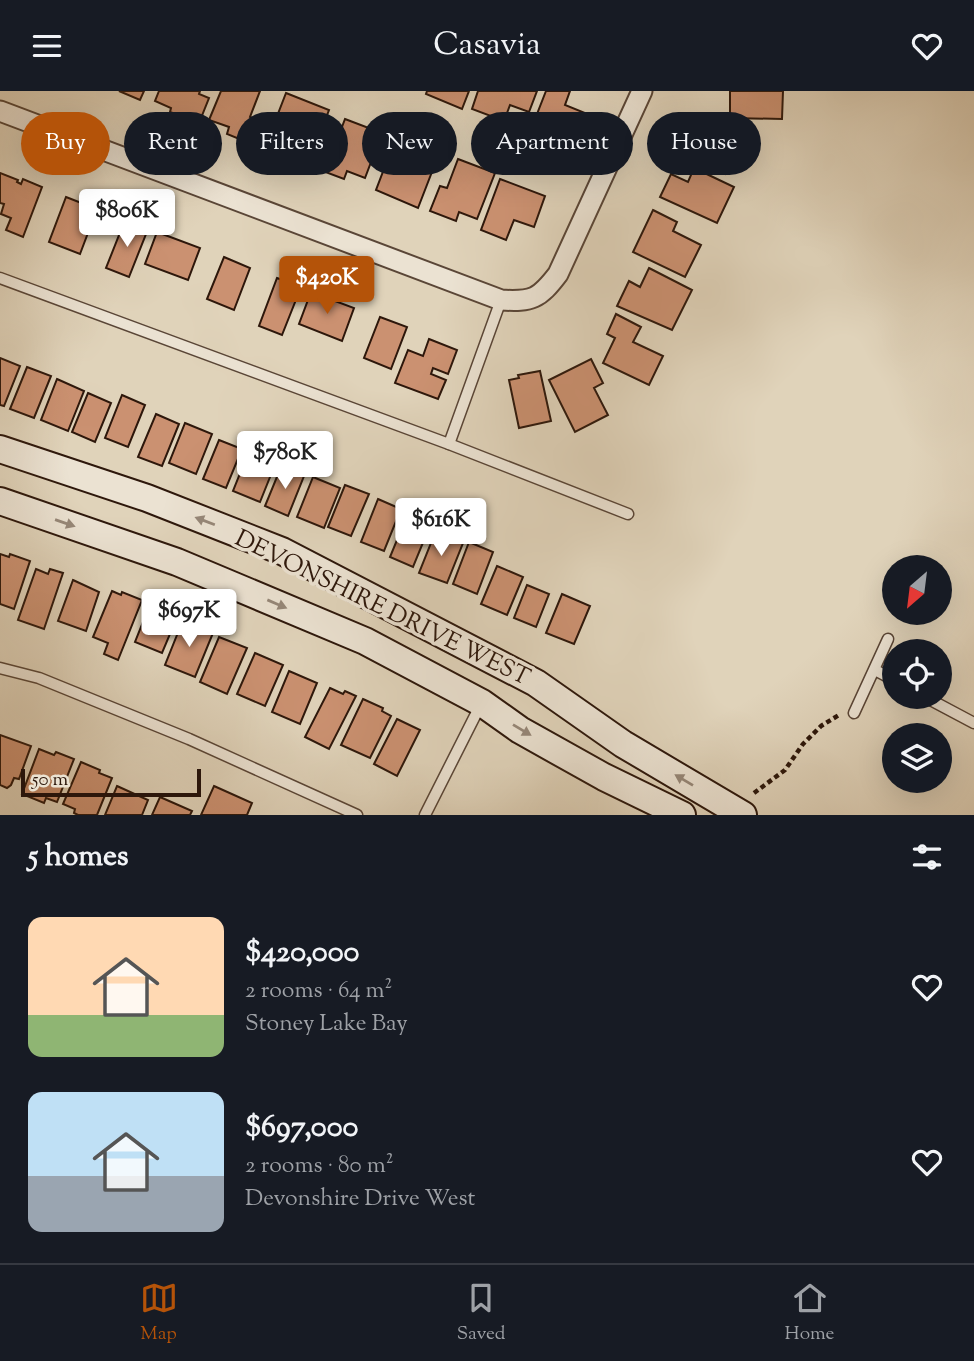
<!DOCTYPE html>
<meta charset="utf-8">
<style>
body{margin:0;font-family:"Sorts Mill Goudy",serif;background:#242831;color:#f1f3f6;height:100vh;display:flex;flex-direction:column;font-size:26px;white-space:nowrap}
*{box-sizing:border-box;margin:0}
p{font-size:23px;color:#9ea1a6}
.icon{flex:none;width:38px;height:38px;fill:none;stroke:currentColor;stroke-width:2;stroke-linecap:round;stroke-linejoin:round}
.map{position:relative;height:724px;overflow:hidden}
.side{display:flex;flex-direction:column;background:#171b24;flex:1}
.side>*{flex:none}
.hud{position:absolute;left:21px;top:21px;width:933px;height:63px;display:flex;gap:14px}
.needle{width:46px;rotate:208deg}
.tools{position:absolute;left:882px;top:464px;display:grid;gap:14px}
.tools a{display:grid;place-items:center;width:70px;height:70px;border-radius:50%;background:#171b24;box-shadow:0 7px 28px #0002;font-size:35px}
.scale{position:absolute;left:21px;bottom:18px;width:180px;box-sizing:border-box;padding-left:7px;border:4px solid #2d170b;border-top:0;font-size:19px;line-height:24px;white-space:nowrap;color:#2d170b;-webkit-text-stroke:5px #ebe2d2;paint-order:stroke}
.price{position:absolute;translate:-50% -60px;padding:0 16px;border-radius:7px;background:#fff;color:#222;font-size:23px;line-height:46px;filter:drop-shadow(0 2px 4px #0008)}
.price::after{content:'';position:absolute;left:50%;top:42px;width:21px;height:16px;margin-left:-10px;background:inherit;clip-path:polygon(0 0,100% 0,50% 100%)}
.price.on{background:#b45309;color:#fff}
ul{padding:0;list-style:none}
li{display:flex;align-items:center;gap:21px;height:175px;padding:0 28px}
li span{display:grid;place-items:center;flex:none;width:196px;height:140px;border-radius:14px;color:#555}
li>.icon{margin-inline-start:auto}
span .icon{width:84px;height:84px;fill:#fffc;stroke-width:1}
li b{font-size:30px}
h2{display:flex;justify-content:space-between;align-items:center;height:84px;padding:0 28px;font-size:30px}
.tag{padding:0 24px;border-radius:32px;background:#171b24;box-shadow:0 7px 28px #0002;font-size:24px;line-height:63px}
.tag.on{background:#b45309;color:#fff}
header{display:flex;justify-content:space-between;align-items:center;height:91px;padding:0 28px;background:#171b24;font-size:32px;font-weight:600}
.tabs{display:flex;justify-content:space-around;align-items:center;height:98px;border-top:2px solid #363941;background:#171b24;font-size:19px;color:#9ea1a6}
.tabs a{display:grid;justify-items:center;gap:4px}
.tabs .on{color:#b45309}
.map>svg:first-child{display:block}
.building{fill:#cb9171;stroke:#2d170b;stroke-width:2}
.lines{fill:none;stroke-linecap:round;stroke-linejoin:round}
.lane-casing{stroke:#5a4637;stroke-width:13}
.street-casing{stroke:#5a4637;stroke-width:23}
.secondary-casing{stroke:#2d170b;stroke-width:30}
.path{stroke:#2d170b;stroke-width:4.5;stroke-dasharray:5 3.5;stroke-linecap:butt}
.lane{stroke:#ebe2d2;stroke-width:10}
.street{stroke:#ebe2d2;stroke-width:19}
.secondary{stroke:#ebe2d2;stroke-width:26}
.oneway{fill:#968778}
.labels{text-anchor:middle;stroke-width:7;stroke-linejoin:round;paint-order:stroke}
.street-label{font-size:24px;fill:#2d170b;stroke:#ebe2d2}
</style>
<header><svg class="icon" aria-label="menu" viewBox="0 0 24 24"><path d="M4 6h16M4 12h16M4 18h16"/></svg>Casavia<svg class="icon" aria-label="heart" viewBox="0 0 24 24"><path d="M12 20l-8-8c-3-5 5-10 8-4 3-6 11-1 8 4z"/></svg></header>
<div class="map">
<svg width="974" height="724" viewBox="0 0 974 724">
<rect width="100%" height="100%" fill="#e0d3ba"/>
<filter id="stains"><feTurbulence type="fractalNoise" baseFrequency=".00286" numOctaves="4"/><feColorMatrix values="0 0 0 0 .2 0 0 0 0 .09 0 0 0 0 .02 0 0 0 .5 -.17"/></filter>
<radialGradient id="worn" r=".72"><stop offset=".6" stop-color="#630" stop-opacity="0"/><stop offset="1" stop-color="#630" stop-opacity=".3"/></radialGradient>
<g class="building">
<polygon points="119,0 144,0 140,9"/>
<polygon points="159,0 200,0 199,3 209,7 199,32 170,21 171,17 155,10"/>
<polygon points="221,0 260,0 250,26 258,29 249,52 227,43 229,36 209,29"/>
<polygon points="427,0 469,0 462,18 426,3"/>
<polygon points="478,0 537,0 529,21 510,14 504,30 472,18"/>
<polygon points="546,0 570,0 565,14 585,22 571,58 530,41"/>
<polygon points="730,0 783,0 782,28 730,27"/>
<polygon points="286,2 329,19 313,60 296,53 289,69 264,59"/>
<polygon points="345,28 382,42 365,87 347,80 344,88 320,79 329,56 334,57"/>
<polygon points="708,29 731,40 728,45 741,50 725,83 691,66"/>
<polygon points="397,44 440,60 418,117 376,99"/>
<polygon points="458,68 495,82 477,128 459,121 456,130 430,120 440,95 447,97"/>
<polygon points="694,77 734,96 717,132 660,106 671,83 688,91"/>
<polygon points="0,82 18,89 17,91 21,93 23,88 42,96 23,146 6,139 11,127 1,123 4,113 0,112"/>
<polygon points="500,88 545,105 534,136 514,129 506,149 481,139"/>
<polygon points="66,106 97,118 80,163 49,151"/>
<polygon points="653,119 677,131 673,140 701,154 685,186 633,161"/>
<polygon points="125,129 148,138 129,186 106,177"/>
<polygon points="157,141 200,157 188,189 145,173"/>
<polygon points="224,166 250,177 234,219 207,208"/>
<polygon points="649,177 692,199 672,239 617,215 629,190 640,196"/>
<polygon points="277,187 301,196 282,244 259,235"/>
<polygon points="311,201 354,217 342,250 299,233"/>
<polygon points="616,223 641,236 633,251 663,265 649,294 603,272 615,247 607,243"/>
<polygon points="380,226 407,236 391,278 364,267"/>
<polygon points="429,248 457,259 448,283 433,277 431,283 446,289 438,308 395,292 408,259 423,265"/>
<polygon points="0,267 20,275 4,315 0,314"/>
<polygon points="591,268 603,292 594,297 608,324 575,341 549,289"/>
<polygon points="27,276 51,285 34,327 10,318"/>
<polygon points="540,280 551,330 519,337 509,289 519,287 518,284"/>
<polygon points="57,288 84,300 68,340 41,329"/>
<polygon points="88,302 111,312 95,351 72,341"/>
<polygon points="122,304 145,314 128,356 105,347"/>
<polygon points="156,323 179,333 162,375 138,366"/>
<polygon points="185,332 212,343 196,383 169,372"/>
<polygon points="219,349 242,358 226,397 203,388"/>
<polygon points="249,360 276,371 260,411 233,400"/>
<polygon points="281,376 304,385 288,425 265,415"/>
<polygon points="313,386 340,397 324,437 297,426"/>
<polygon points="345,394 369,403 351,445 328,436"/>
<polygon points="378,408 401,418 384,460 361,451"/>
<polygon points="406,427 429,437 413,476 390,466"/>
<polygon points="435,442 463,452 447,492 419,482"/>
<polygon points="469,451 493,461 477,503 453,493"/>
<polygon points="0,463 9,466 10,463 30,470 14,518 0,513"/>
<polygon points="497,475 523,486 507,524 481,513"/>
<polygon points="36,478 48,483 50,478 63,482 44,538 18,529"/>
<polygon points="73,489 99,501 86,540 58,530"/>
<polygon points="527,494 549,503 536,536 514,527"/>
<polygon points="112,500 121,504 122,501 142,509 118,569 104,563 108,552 93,546"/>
<polygon points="562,503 590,515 574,553 546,542"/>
<polygon points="149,516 178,524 162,562 135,551"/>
<polygon points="183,529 213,542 195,586 165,574"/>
<polygon points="219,546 247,557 227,603 200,591"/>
<polygon points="255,562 283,574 265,615 237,603"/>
<polygon points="289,580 317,592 300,633 272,621"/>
<polygon points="330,597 343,603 345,600 356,605 329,658 305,646"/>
<polygon points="363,608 383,617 382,620 391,625 370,667 341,654"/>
<polygon points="397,628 420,639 397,685 374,673"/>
<polygon points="0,644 31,655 19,688 14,687 11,694 7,697 0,694"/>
<polygon points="39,658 54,664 56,661 74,668 57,711 46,707 44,712 22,703"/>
<polygon points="81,671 100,679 99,682 112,687 97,724 78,724 74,722 75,718 63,713"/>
<polygon points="117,695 148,709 142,724 105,724"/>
<polygon points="214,695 252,712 247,724 201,724"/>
<polygon points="160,706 192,720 190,724 152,724"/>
</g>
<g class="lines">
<g class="lane-casing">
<g id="lane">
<polyline points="0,187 449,353 628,423"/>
<polyline points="449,353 501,209"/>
<polyline points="0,577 39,587 189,648 357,724"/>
<polyline points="875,579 894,589"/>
<polyline points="925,606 974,632"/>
<polyline points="854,622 888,548"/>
<polyline points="425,724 481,613"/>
</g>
</g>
<g class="street-casing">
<path id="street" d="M0 20 501 209C532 211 539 208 558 183L642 0"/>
</g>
<g class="secondary-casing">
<g id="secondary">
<polyline points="0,358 147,407 282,460 536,592 623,653 743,724"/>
<polyline points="0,410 177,471 365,550 482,612 520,639 604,686 682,724"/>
</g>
</g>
<polyline class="path" points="754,702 785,679 803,653 821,635 839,624"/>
<use href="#lane" class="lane"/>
<use href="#street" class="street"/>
<use href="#secondary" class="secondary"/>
</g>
<defs><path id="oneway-solid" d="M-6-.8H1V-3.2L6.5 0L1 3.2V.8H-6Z" transform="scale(1.75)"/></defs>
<g class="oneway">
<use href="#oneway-solid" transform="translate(205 430) rotate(-159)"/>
<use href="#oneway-solid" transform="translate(65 432) rotate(19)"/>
<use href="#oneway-solid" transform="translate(277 513) rotate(23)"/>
<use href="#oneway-solid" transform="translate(522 639) rotate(31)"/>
<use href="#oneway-solid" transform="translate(684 689) rotate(-149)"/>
</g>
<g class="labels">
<g class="street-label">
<text transform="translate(383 516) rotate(26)" y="8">DEVONSHIRE DRIVE WEST</text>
</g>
</g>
<rect width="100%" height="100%" filter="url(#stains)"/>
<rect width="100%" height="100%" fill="url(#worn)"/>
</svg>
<div class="tools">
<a><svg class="needle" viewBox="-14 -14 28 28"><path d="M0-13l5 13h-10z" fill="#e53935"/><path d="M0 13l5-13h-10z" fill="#9ea1a6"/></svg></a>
<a><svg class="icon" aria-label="locate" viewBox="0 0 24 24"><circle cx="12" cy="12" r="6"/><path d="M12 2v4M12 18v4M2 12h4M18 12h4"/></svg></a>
<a><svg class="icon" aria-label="layers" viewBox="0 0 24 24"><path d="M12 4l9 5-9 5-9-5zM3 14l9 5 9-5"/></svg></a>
</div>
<div class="scale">50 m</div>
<b class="price" style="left:127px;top:158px">$806K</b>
<b class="price on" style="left:327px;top:225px">$420K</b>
<b class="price" style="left:285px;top:400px">$780K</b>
<b class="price" style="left:441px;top:467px">$616K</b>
<b class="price" style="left:189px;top:558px">$697K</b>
<div class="hud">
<a class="tag on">Buy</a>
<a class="tag">Rent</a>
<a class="tag">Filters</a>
<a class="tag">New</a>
<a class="tag">Apartment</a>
<a class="tag">House</a>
</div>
</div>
<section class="side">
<h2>5 homes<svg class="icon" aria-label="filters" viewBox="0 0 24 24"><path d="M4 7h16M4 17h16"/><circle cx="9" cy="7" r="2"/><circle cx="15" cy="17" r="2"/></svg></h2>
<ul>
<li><span style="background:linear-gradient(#ffd9b3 70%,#8fb573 0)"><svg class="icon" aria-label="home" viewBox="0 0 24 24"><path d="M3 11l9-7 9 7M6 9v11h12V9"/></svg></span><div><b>$420,000</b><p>2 rooms · 64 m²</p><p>Stoney Lake Bay</p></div><svg class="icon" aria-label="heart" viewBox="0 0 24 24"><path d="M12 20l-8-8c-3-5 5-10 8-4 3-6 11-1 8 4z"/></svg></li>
<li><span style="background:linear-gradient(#bfe0f5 60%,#9aa5b1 0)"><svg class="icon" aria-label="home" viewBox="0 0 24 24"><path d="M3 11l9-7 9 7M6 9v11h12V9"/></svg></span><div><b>$697,000</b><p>2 rooms · 80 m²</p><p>Devonshire Drive West</p></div><svg class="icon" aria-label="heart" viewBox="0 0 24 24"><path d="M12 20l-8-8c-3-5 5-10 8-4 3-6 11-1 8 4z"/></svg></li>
</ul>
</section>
<nav class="tabs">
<a class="on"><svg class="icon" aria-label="map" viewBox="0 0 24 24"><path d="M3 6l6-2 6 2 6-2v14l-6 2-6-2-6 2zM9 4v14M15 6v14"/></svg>Map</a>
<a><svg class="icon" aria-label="saved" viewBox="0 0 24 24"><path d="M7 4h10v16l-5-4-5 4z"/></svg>Saved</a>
<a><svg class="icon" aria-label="home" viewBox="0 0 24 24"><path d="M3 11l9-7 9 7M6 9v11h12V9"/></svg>Home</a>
</nav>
